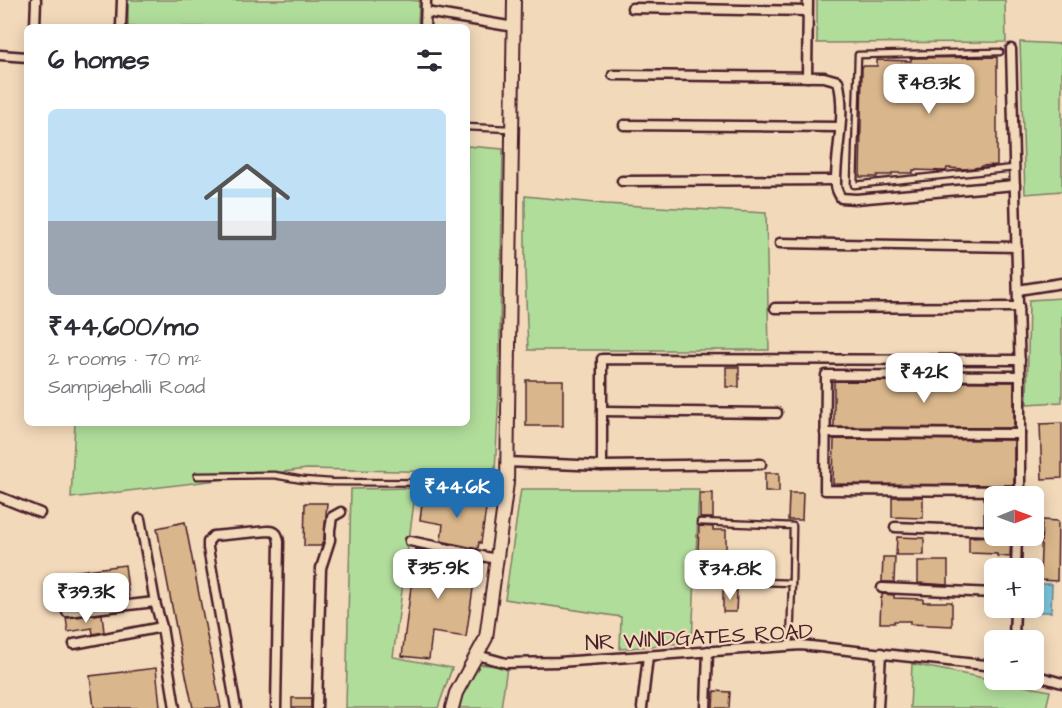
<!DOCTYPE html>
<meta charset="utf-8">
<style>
body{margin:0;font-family:"Architects Daughter",sans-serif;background:#f2f2f3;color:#2b2b33;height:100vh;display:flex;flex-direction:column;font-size:22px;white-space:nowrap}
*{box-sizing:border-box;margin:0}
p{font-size:20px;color:#7c7c81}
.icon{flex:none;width:33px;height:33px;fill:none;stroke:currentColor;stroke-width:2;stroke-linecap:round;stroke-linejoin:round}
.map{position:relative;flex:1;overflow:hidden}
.details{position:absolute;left:24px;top:24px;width:446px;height:402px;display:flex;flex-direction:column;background:#fff;border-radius:9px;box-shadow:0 3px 15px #0003}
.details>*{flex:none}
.needle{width:39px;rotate:89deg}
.controls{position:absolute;left:984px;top:486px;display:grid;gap:12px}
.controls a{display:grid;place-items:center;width:60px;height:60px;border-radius:9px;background:#fff;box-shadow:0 3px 15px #0003;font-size:30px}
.price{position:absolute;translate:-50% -51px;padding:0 14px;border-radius:12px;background:#fff;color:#222;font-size:20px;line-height:39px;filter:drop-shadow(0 2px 3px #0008)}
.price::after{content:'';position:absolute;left:50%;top:36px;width:18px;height:14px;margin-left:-9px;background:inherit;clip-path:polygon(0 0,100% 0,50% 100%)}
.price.selected{background:#1f6fb2;color:#fff}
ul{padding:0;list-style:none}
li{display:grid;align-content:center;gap:12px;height:318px;padding:0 24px}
li span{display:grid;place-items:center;height:186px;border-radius:9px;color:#555}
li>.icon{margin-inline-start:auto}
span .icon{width:108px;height:108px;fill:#fffc;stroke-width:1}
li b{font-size:26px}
h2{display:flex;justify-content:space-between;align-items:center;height:72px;padding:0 24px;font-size:26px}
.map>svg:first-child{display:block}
.green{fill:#b1dd9b;stroke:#7e7e63;stroke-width:1.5}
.water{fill:#7bc5db;stroke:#678395;stroke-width:1.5}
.building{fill:#d9b68b;stroke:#4a1f2b;stroke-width:1.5}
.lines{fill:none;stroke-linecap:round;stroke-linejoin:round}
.lane-casing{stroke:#4a1f2b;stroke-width:9}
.street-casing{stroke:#4a1f2b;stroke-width:13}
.secondary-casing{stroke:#4a1f2b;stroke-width:16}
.lane{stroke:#f2d9ba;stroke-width:4.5}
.street{stroke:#f2d9ba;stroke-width:8}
.secondary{stroke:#f2d9ba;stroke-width:12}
.labels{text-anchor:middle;stroke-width:4.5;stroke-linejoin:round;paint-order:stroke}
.street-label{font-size:22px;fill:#4a1f2b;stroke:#f2d9ba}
</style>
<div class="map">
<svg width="1062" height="708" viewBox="0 0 1062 708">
<rect width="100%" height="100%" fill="#f2d9ba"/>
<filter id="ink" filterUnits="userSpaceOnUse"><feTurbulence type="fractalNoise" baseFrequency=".0167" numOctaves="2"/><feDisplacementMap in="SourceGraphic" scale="12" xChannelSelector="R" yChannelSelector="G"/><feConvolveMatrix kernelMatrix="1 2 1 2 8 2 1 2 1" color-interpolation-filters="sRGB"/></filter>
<g filter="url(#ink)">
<g class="green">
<polygon points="128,0 408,0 419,1 418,27 128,27"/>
<polygon points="817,0 1005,0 1006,42 817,43"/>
<polygon points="1020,42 1062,44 1062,191 1025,194"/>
<polygon points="467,146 503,149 499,392 495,473 307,469 71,498 75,423 466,423"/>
<polygon points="525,196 605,204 766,213 769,350 528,350 525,273"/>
<polygon points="1062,298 1062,402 1027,404 1029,300"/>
<polygon points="416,488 393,657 452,668 438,708 346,708 351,489"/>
<polygon points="521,489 699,489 692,642 620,649 621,617 505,599"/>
<polygon points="477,664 507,667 501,708 459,708 462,697"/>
<polygon points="912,664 1050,691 1046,708 910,708"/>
</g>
<polygon class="water" points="1039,584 1052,584 1051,612 1038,612"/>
<g class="building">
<polygon points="997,57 997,165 981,166 981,167 965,169 947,168 946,171 913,170 913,173 892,173 892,175 877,175 877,177 860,177 862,66 877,66 877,60 911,61 911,58"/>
<rect x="726" y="367" width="13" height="20"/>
<rect x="526" y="380" width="37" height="46"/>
<polygon points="834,381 1014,382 1014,428 834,427"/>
<polygon points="1062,423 1062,478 1042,479 1040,424"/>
<polygon points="834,439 1014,440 1014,485 833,484"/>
<rect x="765" y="473" width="14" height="19"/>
<rect x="700" y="493" width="13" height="25"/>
<polygon points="789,493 803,493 802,520 788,520"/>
<polygon points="447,496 487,502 481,543 479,542 478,549 441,541 443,524 420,520 423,497 446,500"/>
<polygon points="892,497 923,497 923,518 892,517"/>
<polygon points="984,497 994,497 994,525 984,524"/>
<polygon points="305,503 327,503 324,539 321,546 304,546"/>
<polygon points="1042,520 1058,521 1057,581 1040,580"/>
<polygon points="185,522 221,708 193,708 179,643 157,528"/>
<polygon points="699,526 713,527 713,530 726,530 726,551 698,551"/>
<polygon points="997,536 1011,537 1010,557 997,556 997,554 969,553 969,537"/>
<polygon points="897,537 924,538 924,555 896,555"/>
<polygon points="416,549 477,561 466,637 432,632 429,659 402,656"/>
<polygon points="883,557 895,557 894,582 882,582"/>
<polygon points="918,561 948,561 948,585 918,583"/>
<polygon points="125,565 129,598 75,605 71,572"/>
<polygon points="723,591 737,591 736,612 723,612"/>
<polygon points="882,594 894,595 894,598 923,599 923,602 952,602 952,626 910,624 910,621 894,621 894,623 880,623 881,598 882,598"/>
<polygon points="102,614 104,632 93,634 92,628 68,632 66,618"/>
<polygon points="156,668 160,706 148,708 94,708 90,676"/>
<polygon points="714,691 730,692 729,708 713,708"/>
<rect x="292" y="698" width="19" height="10"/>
</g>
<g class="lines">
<g class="lane-casing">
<g id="lane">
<polyline points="1000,52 858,55 854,185 1014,168"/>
<polyline points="466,127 510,129"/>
<polyline points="197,476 274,475 303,480 331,482 507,483"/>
<polyline points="700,522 793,526 792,583"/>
<polyline points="698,580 792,583 790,646"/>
</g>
</g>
<g class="street-casing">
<g id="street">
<polyline points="632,8 807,11"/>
<polyline points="426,12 514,27"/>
<polyline points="35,27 36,0"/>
<polyline points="121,27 122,0"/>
<polyline points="425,27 426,0"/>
<polyline points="1011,49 1020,376 1020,491 825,490 826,375 1020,376"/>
<polyline points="0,55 27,57"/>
<path d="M613 75 824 77 838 81C847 115 835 151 836 185 836 190 839 194 841 198L856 199 1015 185"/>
<polyline points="807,77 808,0"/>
<polyline points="624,125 840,127"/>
<polyline points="622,181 836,180"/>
<polyline points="780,243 1017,247"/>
<polyline points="1018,290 1062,283"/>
<polyline points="775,308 1019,307"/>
<polyline points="602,411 777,413"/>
<polyline points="825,433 1020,434"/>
<polyline points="507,462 602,466 761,464"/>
<polyline points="602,466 602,359 1020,360"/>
<polyline points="0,497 40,513"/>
<polyline points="140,519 155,602 162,627 175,708"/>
<polyline points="895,527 994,531"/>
<polyline points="410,541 496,559"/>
<polyline points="1016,568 1017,536"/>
<polyline points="882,588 994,593"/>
<polyline points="67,612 155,602"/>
<polyline points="1014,640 1015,608"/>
<polyline points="74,644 162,627"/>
<polyline points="477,655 506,663 559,662 801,645 994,666"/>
<polyline points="1034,675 1062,683"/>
<path d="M236 708 208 548V542L213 536 268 531C276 531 278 534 279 542L276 708"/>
<polyline points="317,708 321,568 330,540 330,530 332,517 341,512"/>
<polyline points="642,708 648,656"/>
<polyline points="706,708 708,651"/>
<polyline points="878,708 881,653"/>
</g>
</g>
<g class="secondary-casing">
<polyline id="secondary" points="452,708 456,693 486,638 507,483 514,0"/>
</g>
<use href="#lane" class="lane"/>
<use href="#street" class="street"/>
<use href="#secondary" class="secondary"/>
</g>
</g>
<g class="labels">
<g class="street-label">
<text transform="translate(699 636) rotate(-3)" y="8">NR WINDGATES ROAD</text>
</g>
</g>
</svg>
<div class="controls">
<a><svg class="needle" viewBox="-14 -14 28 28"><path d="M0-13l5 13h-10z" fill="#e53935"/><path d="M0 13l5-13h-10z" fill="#7c7c81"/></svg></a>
<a>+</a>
<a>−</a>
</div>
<b class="price" style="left:929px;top:115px">₹48.3K</b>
<b class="price" style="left:924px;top:404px">₹42K</b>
<b class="price selected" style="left:457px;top:519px">₹44.6K</b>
<b class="price" style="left:438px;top:600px">₹35.9K</b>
<b class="price" style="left:730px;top:601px">₹34.8K</b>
<b class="price" style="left:86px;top:624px">₹39.3K</b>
<section class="details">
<h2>6 homes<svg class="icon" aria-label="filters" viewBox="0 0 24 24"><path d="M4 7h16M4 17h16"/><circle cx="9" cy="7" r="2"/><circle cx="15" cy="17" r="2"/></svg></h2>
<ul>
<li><span style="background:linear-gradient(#bfe0f5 60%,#9aa5b1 0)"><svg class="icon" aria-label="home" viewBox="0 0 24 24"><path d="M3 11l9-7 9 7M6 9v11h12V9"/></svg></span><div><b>₹44,600/mo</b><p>2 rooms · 70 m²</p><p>Sampigehalli Road</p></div></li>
</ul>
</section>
</div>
